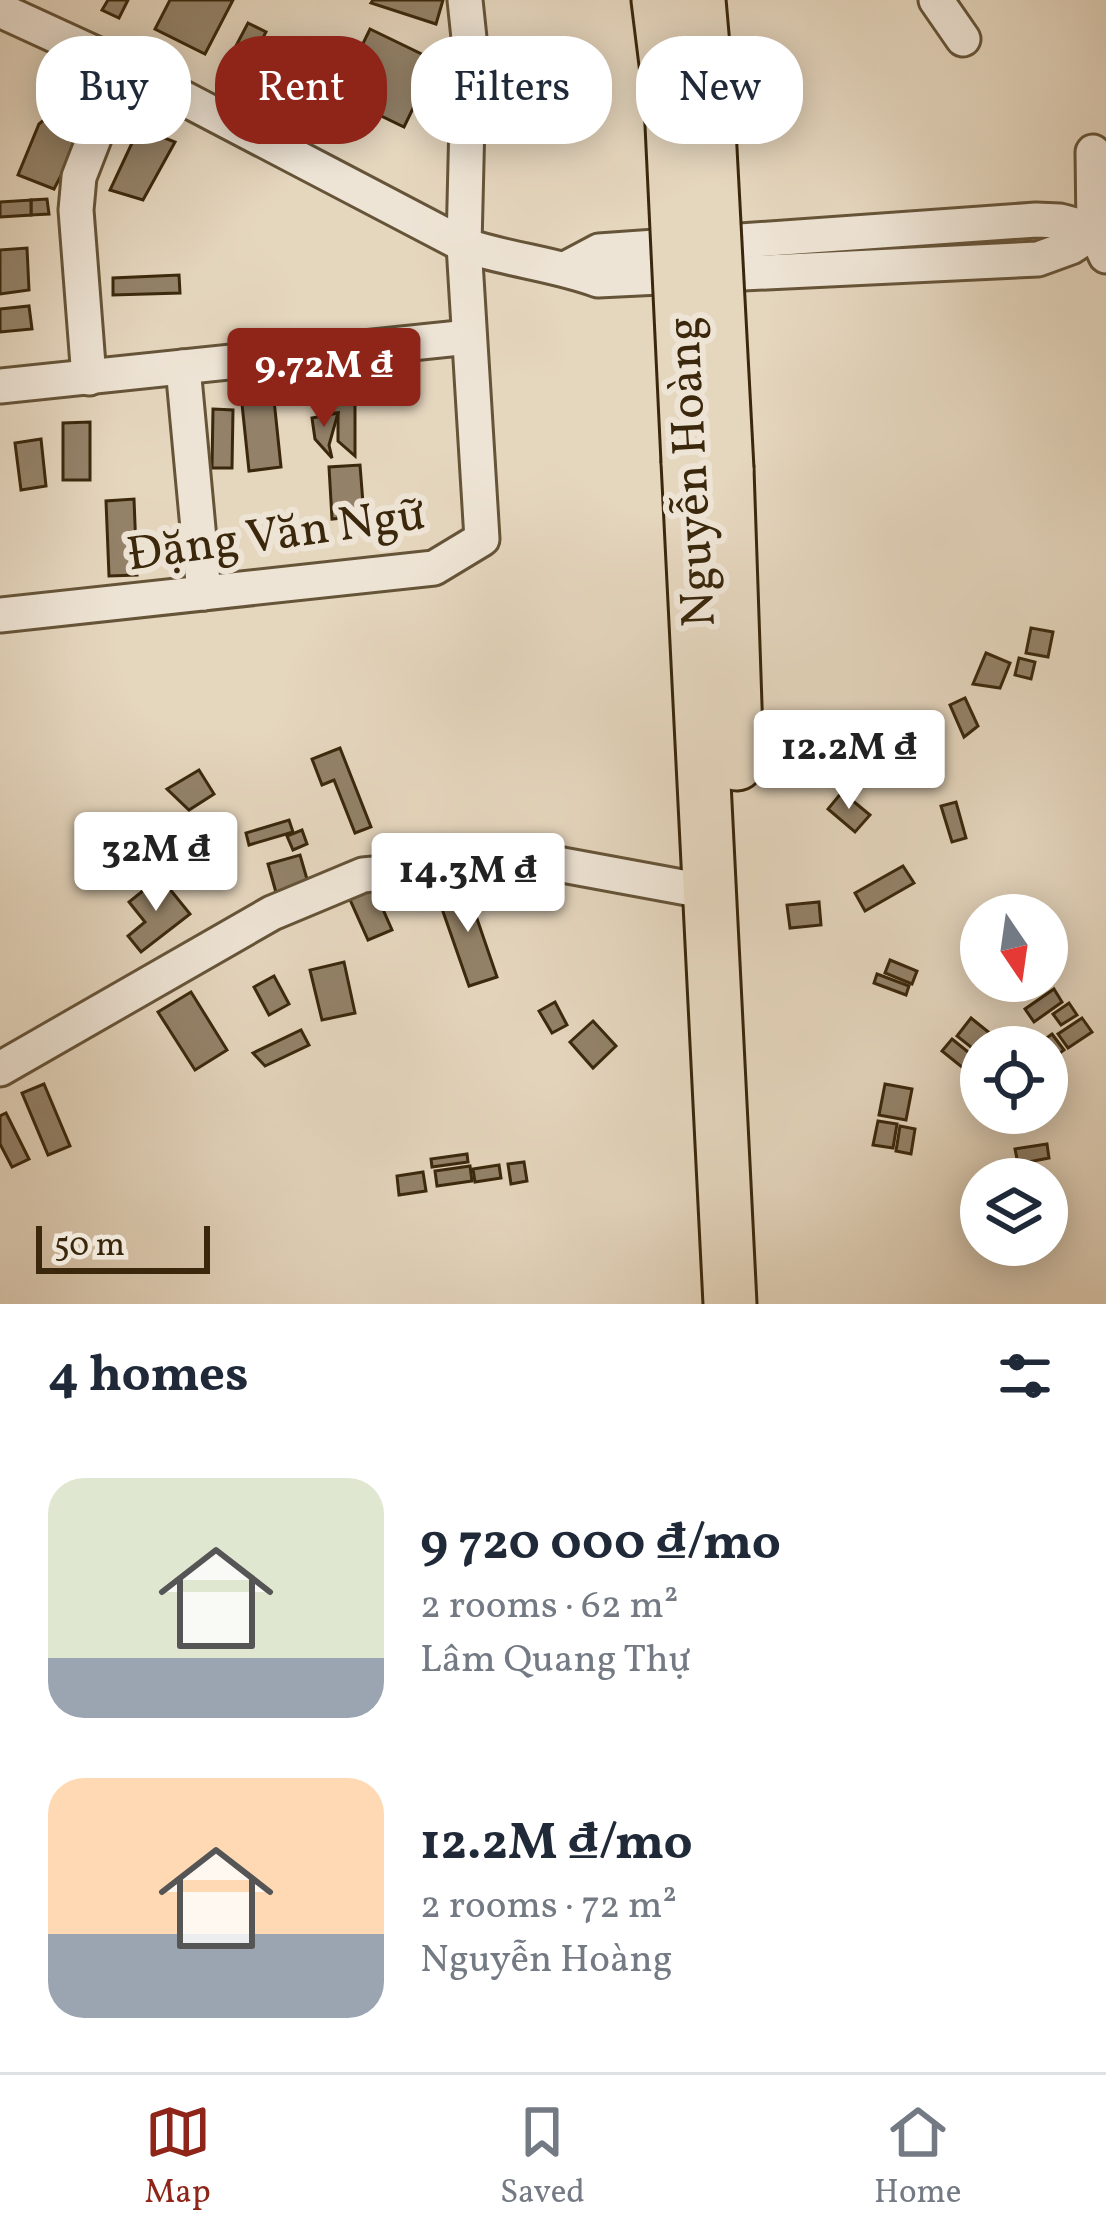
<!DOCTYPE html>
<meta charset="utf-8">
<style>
body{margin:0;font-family:Vollkorn,serif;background:#f6f6f7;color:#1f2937;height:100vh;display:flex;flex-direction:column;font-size:45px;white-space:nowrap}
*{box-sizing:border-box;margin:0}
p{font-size:39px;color:#747a83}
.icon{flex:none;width:66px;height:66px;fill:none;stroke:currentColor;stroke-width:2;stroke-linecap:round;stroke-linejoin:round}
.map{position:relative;height:1304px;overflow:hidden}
.details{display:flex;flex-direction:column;background:#fff;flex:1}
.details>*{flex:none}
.hud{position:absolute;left:36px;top:36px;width:1035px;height:108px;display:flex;gap:24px}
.needle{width:78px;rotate:167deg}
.fabs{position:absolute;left:960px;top:894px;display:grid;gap:24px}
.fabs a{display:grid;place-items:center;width:108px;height:108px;border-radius:50%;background:#fff;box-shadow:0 6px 30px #0003;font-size:60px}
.scale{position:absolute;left:36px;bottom:30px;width:174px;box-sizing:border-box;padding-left:12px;border:6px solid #3b280c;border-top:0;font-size:33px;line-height:42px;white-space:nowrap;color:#3b280c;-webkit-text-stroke:9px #eee4d5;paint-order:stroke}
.price{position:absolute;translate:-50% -102px;padding:0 27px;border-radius:12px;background:#fff;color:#222;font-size:39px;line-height:78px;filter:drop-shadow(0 3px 6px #0008)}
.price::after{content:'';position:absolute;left:50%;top:72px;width:36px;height:27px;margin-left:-18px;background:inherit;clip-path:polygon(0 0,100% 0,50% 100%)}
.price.active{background:#8f2418;color:#fff}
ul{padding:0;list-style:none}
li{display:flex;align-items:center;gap:36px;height:300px;padding:0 48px}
li span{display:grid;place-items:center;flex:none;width:336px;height:240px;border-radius:36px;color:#555}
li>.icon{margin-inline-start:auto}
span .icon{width:144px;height:144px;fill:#fffc;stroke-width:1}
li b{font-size:51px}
h2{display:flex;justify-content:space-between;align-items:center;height:144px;padding:0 48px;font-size:51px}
.pill{padding:0 42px;border-radius:48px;background:#fff;box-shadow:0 6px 30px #0003;font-size:42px;line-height:108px}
.pill.active{background:#8f2418;color:#fff}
.tabs{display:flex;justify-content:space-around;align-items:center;height:168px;border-top:3px solid #e0e1e3;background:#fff;font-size:33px;color:#747a83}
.tabs a{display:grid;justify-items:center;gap:6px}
.tabs .active{color:#8f2418}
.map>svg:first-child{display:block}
.building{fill:#938269;stroke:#3b280c;stroke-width:3}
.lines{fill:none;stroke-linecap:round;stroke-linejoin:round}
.minor-casing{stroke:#665438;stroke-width:39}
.highway-casing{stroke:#3b280c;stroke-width:57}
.minor{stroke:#eee4d5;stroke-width:33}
.highway{stroke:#e5d6be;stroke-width:51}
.highway-bridge-casing{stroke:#3b280c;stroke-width:57;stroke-linecap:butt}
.highway-bridge{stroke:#e5d6be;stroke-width:51}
.labels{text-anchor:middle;stroke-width:12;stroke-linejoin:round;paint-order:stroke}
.street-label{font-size:48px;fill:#3b280c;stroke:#eee4d5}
</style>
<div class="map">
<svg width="1106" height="1304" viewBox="0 0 1106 1304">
<rect width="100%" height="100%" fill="#e5d6be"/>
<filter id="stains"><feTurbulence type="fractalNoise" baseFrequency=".00167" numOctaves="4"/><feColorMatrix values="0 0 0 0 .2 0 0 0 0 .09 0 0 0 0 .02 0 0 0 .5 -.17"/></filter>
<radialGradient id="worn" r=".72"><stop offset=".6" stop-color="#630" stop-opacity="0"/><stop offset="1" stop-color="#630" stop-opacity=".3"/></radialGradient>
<g class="building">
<polygon points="108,0 128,0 119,18 102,10"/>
<polygon points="170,0 233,0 205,54 155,29"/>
<polygon points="373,0 443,0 436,24 371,3"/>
<polygon points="248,23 266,32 245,72 227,63"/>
<polygon points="370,29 436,61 404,127 338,95"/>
<polygon points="56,110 74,117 81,137 54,189 18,175 39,124"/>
<polygon points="139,128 175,142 143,200 110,190"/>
<polygon points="47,199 49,214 31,215 31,200"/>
<polygon points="31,200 31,215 0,217 0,202"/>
<polygon points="27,248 29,290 0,294 0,250"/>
<polygon points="179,275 180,293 113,295 113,278"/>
<polygon points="29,306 32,329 0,332 0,309"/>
<polygon points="324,384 355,384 355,456 338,441 338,413 324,413"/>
<polygon points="274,400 281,467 249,471 242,404"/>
<polygon points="213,409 233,410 232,468 212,468"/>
<polygon points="338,413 329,445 332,458 315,439 312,418"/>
<polygon points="90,422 90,480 63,480 63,423"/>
<polygon points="41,439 46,486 21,490 15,443"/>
<polygon points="360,465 364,516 332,519 329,467"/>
<polygon points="134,499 137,575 109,576 106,501"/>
<polygon points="1031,628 1053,632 1048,657 1026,653"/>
<polygon points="986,653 1010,663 1000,688 973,684"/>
<polygon points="1019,658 1035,662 1031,679 1015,675"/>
<polygon points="965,698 978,726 964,737 950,705"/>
<polygon points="340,748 371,827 355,833 334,780 322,785 312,759"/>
<polygon points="199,770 214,794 189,810 167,789"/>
<polygon points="842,792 870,815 855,832 828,809"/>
<polygon points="956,802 966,838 952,842 941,806"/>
<polygon points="289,820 293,832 249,845 246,833"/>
<polygon points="302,830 307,844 293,850 287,836"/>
<polygon points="300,855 309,886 277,896 268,864"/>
<polygon points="903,866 914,883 865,911 855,893"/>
<polygon points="160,877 190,914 141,952 128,936 145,922 129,902"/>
<polygon points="463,878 497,977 469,986 440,903 453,899 448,883"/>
<polygon points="371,882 392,930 368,940 347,893"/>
<polygon points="819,902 821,925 790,928 787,905"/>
<polygon points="890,960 917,971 912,984 885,973"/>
<polygon points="344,962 355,1013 322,1020 310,970"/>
<polygon points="877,974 909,986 906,995 874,983"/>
<polygon points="274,976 289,1004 269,1015 254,987"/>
<polygon points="1054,989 1062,1002 1034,1022 1025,1009"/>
<polygon points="191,992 227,1050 195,1070 158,1012"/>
<polygon points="555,1002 567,1025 552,1033 539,1011"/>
<polygon points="1069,1003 1077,1015 1061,1025 1053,1014"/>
<polygon points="971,1018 997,1039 990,1047 981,1047 981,1055 957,1036"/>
<polygon points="1082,1018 1092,1032 1068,1048 1058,1034"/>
<polygon points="593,1021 616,1046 593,1068 570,1042"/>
<polygon points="301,1030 309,1045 265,1066 253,1053"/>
<polygon points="1052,1034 1064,1050 1049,1061 1047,1047 1038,1044"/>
<polygon points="952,1039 978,1060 968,1072 942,1051"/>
<polygon points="44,1084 70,1146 48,1155 22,1093"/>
<polygon points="885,1084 912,1089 906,1120 879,1115"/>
<polygon points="6,1113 29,1159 12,1167 0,1144 0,1116"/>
<polygon points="878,1121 897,1124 893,1148 873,1145"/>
<polygon points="900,1126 915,1129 911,1154 896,1151"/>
<polygon points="1047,1144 1049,1158 1018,1164 1015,1149"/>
<polygon points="467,1154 468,1162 432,1167 431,1159"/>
<polygon points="524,1162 527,1181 511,1184 508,1164"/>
<polygon points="499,1165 501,1178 475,1182 473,1169"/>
<polygon points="470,1166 472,1181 437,1186 435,1171"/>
<polygon points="423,1172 426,1191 399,1195 397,1176"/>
</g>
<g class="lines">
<g class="minor-casing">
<g id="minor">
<polyline points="936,0 963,39"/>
<path d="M0 10 122 66 464 245C508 260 555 264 598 280L1038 259 1071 247 1106 224"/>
<polyline points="1093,152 1094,230 1106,256"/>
<polyline points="567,268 599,251 1036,220 1060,221 1094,230"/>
<polyline points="183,367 204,593"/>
<polyline points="89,378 76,210 79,177 122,66"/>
<polyline points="0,386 469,337"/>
<polyline points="0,615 434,568 482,539 464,245 469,38 465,0"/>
<polyline points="0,1069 272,913 363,875 530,859 709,892"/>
</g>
</g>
<g class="highway-casing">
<g id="highway">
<polyline points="658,0 671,104"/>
<polyline points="699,0 707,92"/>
<polyline points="688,462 730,1304"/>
<polyline points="727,469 737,764"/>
</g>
</g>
<use href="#minor" class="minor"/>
<use href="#highway" class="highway"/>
<g class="highway-bridge-casing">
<g id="highway-bridge">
<polyline points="707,92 727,469"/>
<polyline points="671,104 688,462"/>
</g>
</g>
<use href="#highway-bridge" class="highway-bridge"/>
</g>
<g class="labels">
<g class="street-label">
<text transform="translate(689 472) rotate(-93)" y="17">Nguyễn Hoàng</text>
<text transform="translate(276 532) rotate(-8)" y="17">Đặng Văn Ngữ</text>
</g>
</g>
<rect width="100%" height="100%" filter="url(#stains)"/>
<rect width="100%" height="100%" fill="url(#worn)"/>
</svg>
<div class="fabs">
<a><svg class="needle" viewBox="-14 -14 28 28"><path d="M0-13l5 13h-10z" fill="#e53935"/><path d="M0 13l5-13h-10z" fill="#747a83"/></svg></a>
<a><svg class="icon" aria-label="locate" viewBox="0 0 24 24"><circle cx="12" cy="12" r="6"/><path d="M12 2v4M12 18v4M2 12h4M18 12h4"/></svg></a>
<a><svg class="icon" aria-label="layers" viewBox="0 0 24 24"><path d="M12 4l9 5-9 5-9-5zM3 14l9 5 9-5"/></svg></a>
</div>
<div class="scale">50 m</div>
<b class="price active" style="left:324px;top:430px">9.72M ₫</b>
<b class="price" style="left:849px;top:812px">12.2M ₫</b>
<b class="price" style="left:156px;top:914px">32M ₫</b>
<b class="price" style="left:468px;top:935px">14.3M ₫</b>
<div class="hud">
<a class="pill">Buy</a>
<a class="pill active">Rent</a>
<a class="pill">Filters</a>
<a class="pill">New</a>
</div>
</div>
<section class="details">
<h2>4 homes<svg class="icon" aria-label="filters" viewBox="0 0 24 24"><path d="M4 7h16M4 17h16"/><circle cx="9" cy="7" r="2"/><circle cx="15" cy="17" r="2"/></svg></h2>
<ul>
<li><span style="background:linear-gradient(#dfe7d0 75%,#9aa5b1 0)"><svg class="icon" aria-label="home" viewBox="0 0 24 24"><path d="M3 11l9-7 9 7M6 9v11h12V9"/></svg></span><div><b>9 720 000 ₫/mo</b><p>2 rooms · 62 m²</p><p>Lâm Quang Thự</p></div></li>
<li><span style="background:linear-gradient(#ffd9b3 65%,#9aa5b1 0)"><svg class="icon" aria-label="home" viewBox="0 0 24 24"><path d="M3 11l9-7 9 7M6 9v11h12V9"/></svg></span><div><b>12.2M ₫/mo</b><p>2 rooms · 72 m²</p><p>Nguyễn Hoàng</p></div></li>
</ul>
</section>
<nav class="tabs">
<a class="active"><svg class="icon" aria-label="map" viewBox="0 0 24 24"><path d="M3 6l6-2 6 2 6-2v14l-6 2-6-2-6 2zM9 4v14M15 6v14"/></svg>Map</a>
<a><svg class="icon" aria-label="saved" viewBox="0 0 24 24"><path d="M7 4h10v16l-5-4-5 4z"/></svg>Saved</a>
<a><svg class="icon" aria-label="home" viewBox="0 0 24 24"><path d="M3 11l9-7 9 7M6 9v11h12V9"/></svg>Home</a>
</nav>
